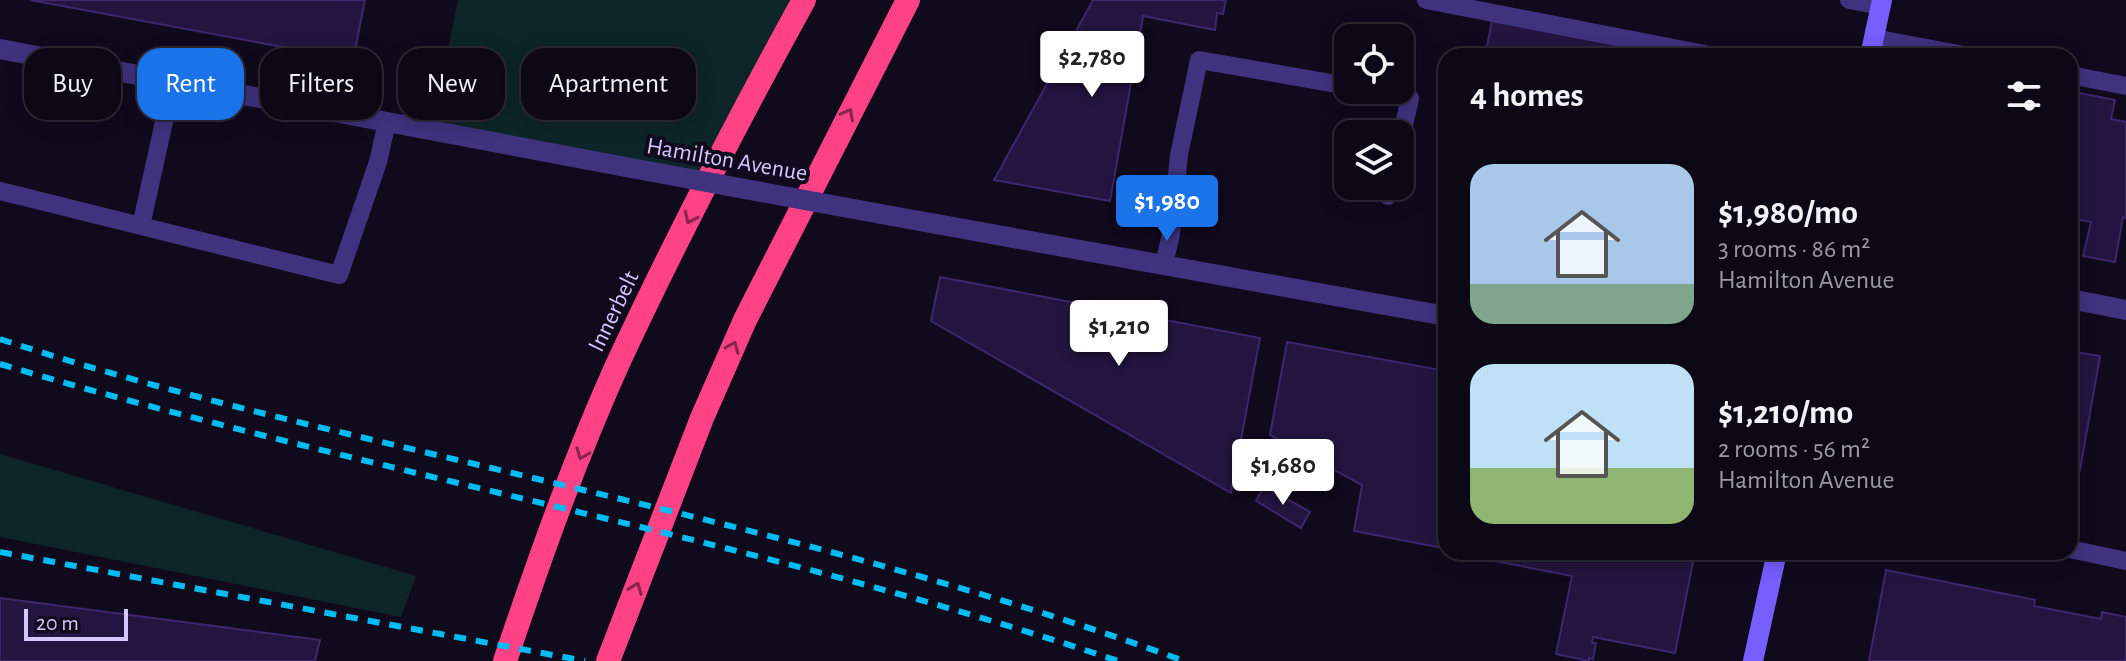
<!DOCTYPE html>
<meta charset="utf-8">
<style>
body{margin:0;font-family:"Alegreya Sans",sans-serif;background:#1a1623;color:#f1f3f6;height:100vh;display:flex;flex-direction:column;font-size:30px;white-space:nowrap}
*{box-sizing:border-box;margin:0}
p{font-size:26px;color:#9a9aa1}
.icon{flex:none;width:44px;height:44px;fill:none;stroke:currentColor;stroke-width:2;stroke-linecap:round;stroke-linejoin:round}
.map{position:relative;flex:1;overflow:hidden}
.drawer{position:absolute;left:1438px;top:48px;width:640px;height:512px;display:flex;flex-direction:column;background:#0c0816;border-radius:24px;box-shadow:0 4px 20px #0003,0 0 0 2px #2c2935}
.drawer>*{flex:none}
.hud{position:absolute;left:24px;top:48px;width:760px;height:72px;display:flex;gap:16px}
.buttons{position:absolute;left:1334px;top:24px;display:grid;gap:16px}
.buttons a{display:grid;place-items:center;width:80px;height:80px;border-radius:16px;background:#0c0816;box-shadow:0 4px 20px #0003,0 0 0 2px #2c2935;font-size:40px}
.scale{position:absolute;left:24px;bottom:20px;width:104px;box-sizing:border-box;padding-left:8px;border:4px solid #d4c7ff;border-top:0;font-size:22px;line-height:28px;white-space:nowrap;color:#d4c7ff;-webkit-text-stroke:6px #100a1d;paint-order:stroke}
.price{position:absolute;translate:-50% -68px;padding:0 18px;border-radius:8px;background:#fff;color:#222;font-size:26px;line-height:52px;filter:drop-shadow(0 2px 4px #0008)}
.price::after{content:'';position:absolute;left:50%;top:48px;width:24px;height:18px;margin-left:-12px;background:inherit;clip-path:polygon(0 0,100% 0,50% 100%)}
.price.on{background:#1a73e8;color:#fff}
ul{padding:0;list-style:none}
li{display:flex;align-items:center;gap:24px;height:200px;padding:0 32px}
li span{display:grid;place-items:center;flex:none;width:224px;height:160px;border-radius:24px;color:#555}
li>.icon{margin-inline-start:auto}
span .icon{width:96px;height:96px;fill:#fffc;stroke-width:1}
li b{font-size:34px}
h2{display:flex;justify-content:space-between;align-items:center;height:96px;padding:0 32px;font-size:34px}
.pill{padding:0 28px;border-radius:24px;background:#0c0816;box-shadow:0 4px 20px #0003,0 0 0 2px #2c2935;font-size:28px;line-height:72px}
.pill.on{background:#1a73e8;color:#fff}
.map>svg:first-child{display:block}
.green{fill:#0d2528}
.building{fill:#23153f;stroke:#3d266d;stroke-width:2}
.lines{fill:none;stroke-linecap:round;stroke-linejoin:round}
.lane{stroke:#3f327f;stroke-width:18}
.street{stroke:#3f327f;stroke-width:20}
.secondary{stroke:#765eff;stroke-width:20}
.highway{stroke:#ff4285;stroke-width:24}
.rail{stroke:#00bcf2;stroke-width:6;stroke-dasharray:12 10;stroke-linecap:butt}
.street-bridge{stroke:#3f327f;stroke-width:20}
.oneway{stroke:#882651}
.labels{text-anchor:middle;stroke-width:8;stroke-linejoin:round;paint-order:stroke}
.street-label{font-size:24px;fill:#d4c7ff;stroke:#100a1d}
</style>
<div class="map">
<svg width="2126" height="661" viewBox="0 0 2126 661">
<rect width="100%" height="100%" fill="#100a1d"/>
<g class="green">
<polygon points="458,0 804,0 709,182 432,130"/>
<polygon points="0,454 416,576 401,617 0,537"/>
</g>
<g class="building">
<polygon points="30,0 365,0 353,60"/>
<polygon points="1093,0 1226,0 1223,14 1217,13 1215,30 1143,16 1110,201 994,180"/>
<polygon points="1492,21 1676,56 1485,56"/>
<polygon points="2070,91 2115,100 2111,119 2126,122 2126,218 2123,217 2115,262 2083,256 2091,222 2070,218"/>
<polygon points="1444,145 1446,145 1446,184 1437,182"/>
<polygon points="940,277 1260,338 1231,493 931,321"/>
<polygon points="1287,342 1446,371 1446,419 1440,453 1446,454 1443,548 1354,531 1362,485 1270,435"/>
<polygon points="2070,351 2100,356 2080,470 2070,468"/>
<polygon points="1264,486 1310,512 1301,528 1256,501"/>
<polygon points="1470,552 1695,552 1675,653 1593,637 1592,643 1596,643 1593,659 1589,658 1589,661 1556,654 1572,576 1469,556"/>
<polygon points="1886,570 2035,600 2034,606 2101,619 2102,612 2126,617 2126,661 1869,661"/>
<polygon points="0,598 320,640 315,661 0,661"/>
</g>
<g class="lines">
<g class="lane">
<polyline points="1426,0 1715,56"/>
<polyline points="1849,0 1881,6"/>
<polyline points="1874,38 1969,56"/>
<polyline points="2070,75 2126,86"/>
<polyline points="1368,90 1410,98 1400,143"/>
<polyline points="0,191 339,275 378,162 387,122"/>
<polyline points="1388,196 1391,186"/>
<polyline points="141,226 173,81"/>
<polyline points="1164,265 1171,234 1179,155 1199,60 1348,86"/>
<polyline points="2070,549 2126,561"/>
</g>
<g class="street">
<polyline points="0,49 631,168"/>
<polyline points="881,214 1446,316"/>
<polyline points="2070,299 2126,310"/>
</g>
<g class="secondary">
<polyline points="1870,56 1882,0"/>
<polyline points="1753,661 1777,552"/>
</g>
<g class="highway">
<path d="M505 661C539 560 575 458 619 361 676 239 739 118 804 0"/>
<polyline points="608,661 702,418 745,320 908,0"/>
</g>
<g class="rail">
<path d="M0 339C145 387 293 421 441 456 691 516 943 573 1184 661"/>
<path d="M0 364C370 474 752 538 1118 661"/>
<polyline points="0,552 585,661"/>
</g>
<polyline class="street-bridge" points="631,168 881,214"/>
</g>
<defs><path id="oneway-chevron" d="M-2-3.5L2.5 0L-2 3.5" fill="none" stroke-width="1.6" stroke-linecap="round" stroke-linejoin="round" transform="scale(2)"/></defs>
<g class="oneway">
<use href="#oneway-chevron" transform="translate(848 114) rotate(-62)"/>
<use href="#oneway-chevron" transform="translate(690 218) rotate(116)"/>
<use href="#oneway-chevron" transform="translate(733 347) rotate(-67)"/>
<use href="#oneway-chevron" transform="translate(582 454) rotate(112)"/>
<use href="#oneway-chevron" transform="translate(636 588) rotate(-69)"/>
</g>
<g class="labels">
<g class="street-label">
<text transform="translate(727 159) rotate(10)" y="8">Hamilton Avenue</text>
<text transform="translate(613 311) rotate(-64)" y="8">Innerbelt</text>
</g>
</g>
</svg>
<div class="buttons">
<a><svg class="icon" aria-label="locate" viewBox="0 0 24 24"><circle cx="12" cy="12" r="6"/><path d="M12 2v4M12 18v4M2 12h4M18 12h4"/></svg></a>
<a><svg class="icon" aria-label="layers" viewBox="0 0 24 24"><path d="M12 4l9 5-9 5-9-5zM3 14l9 5 9-5"/></svg></a>
</div>
<div class="scale">20 m</div>
<b class="price" style="left:1092px;top:99px">$2,780</b>
<b class="price on" style="left:1167px;top:243px">$1,980</b>
<b class="price" style="left:1119px;top:368px">$1,210</b>
<b class="price" style="left:1283px;top:507px">$1,680</b>
<div class="hud">
<a class="pill">Buy</a>
<a class="pill on">Rent</a>
<a class="pill">Filters</a>
<a class="pill">New</a>
<a class="pill">Apartment</a>
</div>
<section class="drawer">
<h2>4 homes<svg class="icon" aria-label="filters" viewBox="0 0 24 24"><path d="M4 7h16M4 17h16"/><circle cx="9" cy="7" r="2"/><circle cx="15" cy="17" r="2"/></svg></h2>
<ul>
<li><span style="background:linear-gradient(#a9c7e8 75%,#7fa58c 0)"><svg class="icon" aria-label="home" viewBox="0 0 24 24"><path d="M3 11l9-7 9 7M6 9v11h12V9"/></svg></span><div><b>$1,980/mo</b><p>3 rooms · 86 m²</p><p>Hamilton Avenue</p></div></li>
<li><span style="background:linear-gradient(#bfe0f5 65%,#8fb573 0)"><svg class="icon" aria-label="home" viewBox="0 0 24 24"><path d="M3 11l9-7 9 7M6 9v11h12V9"/></svg></span><div><b>$1,210/mo</b><p>2 rooms · 56 m²</p><p>Hamilton Avenue</p></div></li>
</ul>
</section>
</div>
